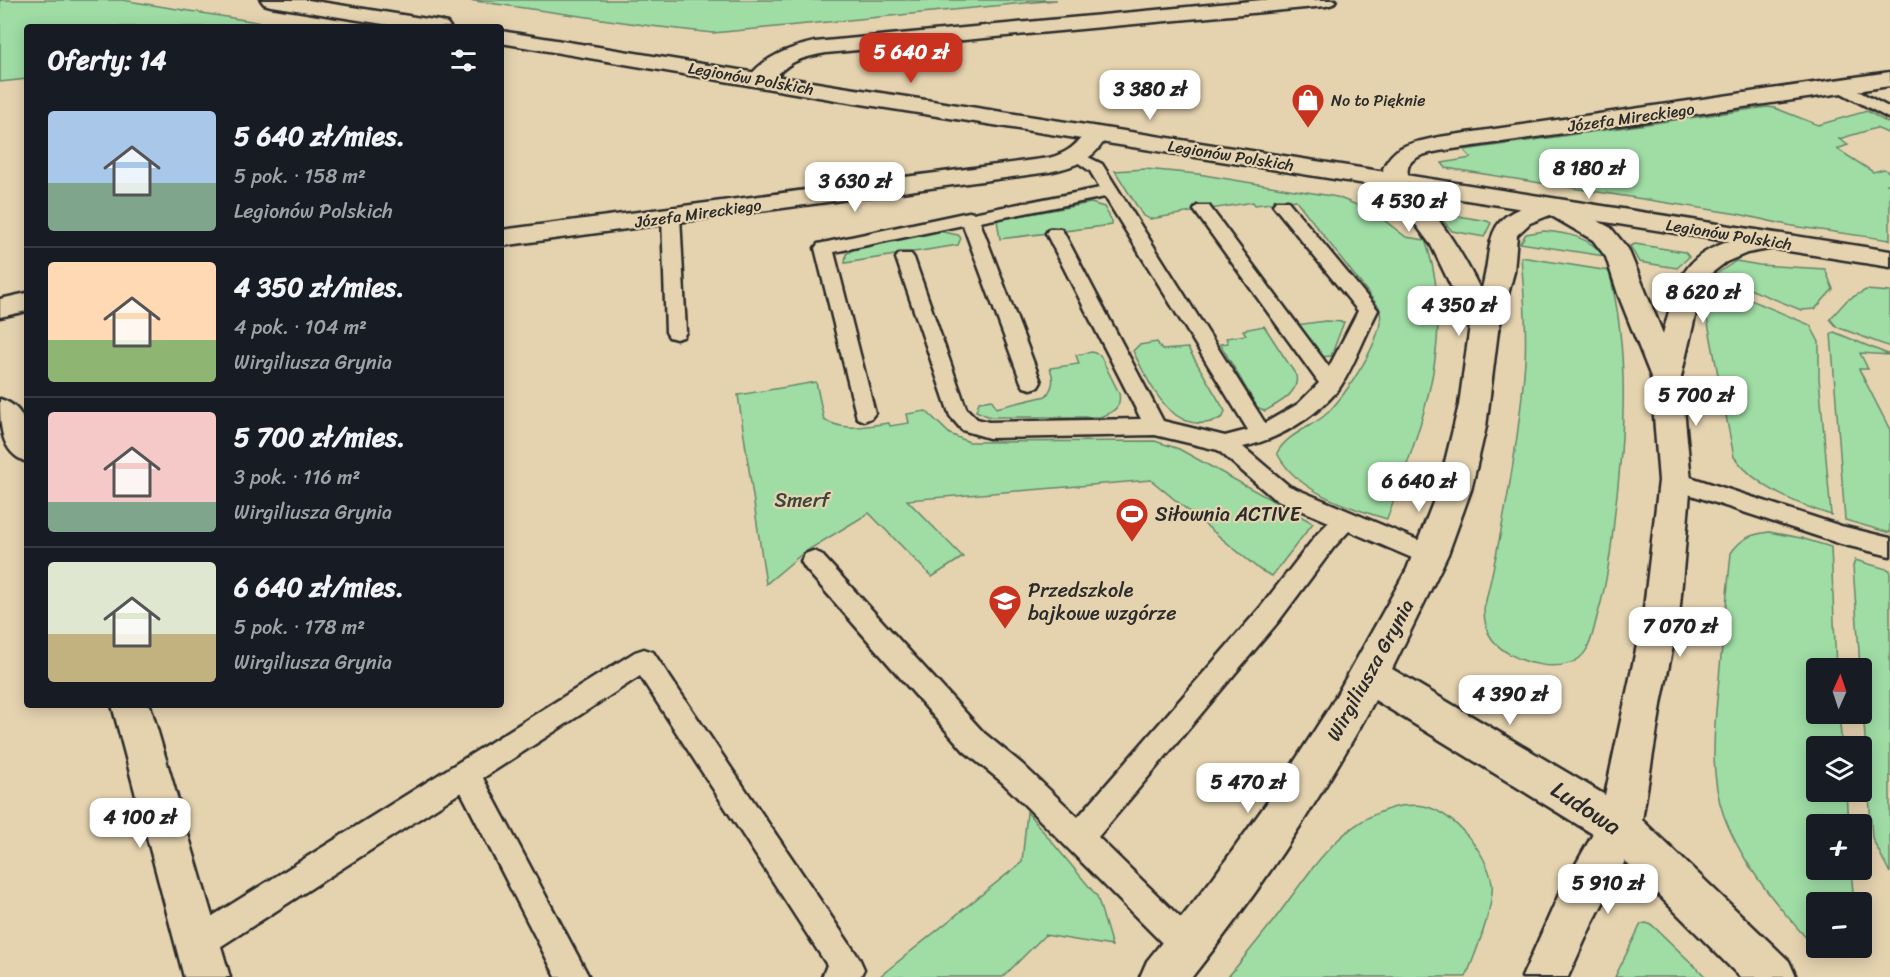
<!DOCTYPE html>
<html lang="pl">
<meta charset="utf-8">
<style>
body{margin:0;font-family:Sriracha,sans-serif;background:#20242c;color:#f1f3f6;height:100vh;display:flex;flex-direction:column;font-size:22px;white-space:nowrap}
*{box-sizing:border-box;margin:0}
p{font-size:20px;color:#9ea1a6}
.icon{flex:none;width:33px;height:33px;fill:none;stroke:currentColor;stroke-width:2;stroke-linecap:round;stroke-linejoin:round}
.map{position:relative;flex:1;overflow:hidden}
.panel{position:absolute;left:24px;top:24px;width:480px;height:684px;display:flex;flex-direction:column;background:#171b24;border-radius:6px;box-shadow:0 3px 15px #0003}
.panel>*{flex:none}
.needle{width:39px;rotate:3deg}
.tools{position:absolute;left:1806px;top:658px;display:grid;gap:12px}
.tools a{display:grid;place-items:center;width:66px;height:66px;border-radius:6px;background:#171b24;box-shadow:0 3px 15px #0003;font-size:30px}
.price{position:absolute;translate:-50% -51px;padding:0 14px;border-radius:12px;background:#fff;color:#222;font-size:20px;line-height:39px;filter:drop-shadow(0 2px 3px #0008)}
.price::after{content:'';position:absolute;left:50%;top:36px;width:18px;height:14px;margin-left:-9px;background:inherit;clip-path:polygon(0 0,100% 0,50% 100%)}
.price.selected{background:#c8321e;color:#fff}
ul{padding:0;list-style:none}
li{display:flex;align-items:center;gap:18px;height:150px;padding:0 24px}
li+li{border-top:2px solid #363941}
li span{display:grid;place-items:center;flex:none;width:168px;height:120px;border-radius:6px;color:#555}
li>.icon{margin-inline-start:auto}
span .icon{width:72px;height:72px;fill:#fffc;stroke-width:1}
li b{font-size:26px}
h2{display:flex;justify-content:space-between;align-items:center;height:72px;padding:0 24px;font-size:26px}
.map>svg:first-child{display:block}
.green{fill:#9fdda5;stroke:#658468;stroke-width:1.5}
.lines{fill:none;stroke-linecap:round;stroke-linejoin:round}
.lane-casing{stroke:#2b2b2b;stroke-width:5}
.street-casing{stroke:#2b2b2b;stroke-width:5}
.secondary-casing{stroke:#2b2b2b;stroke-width:5}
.lane{fill:#e5d3b0;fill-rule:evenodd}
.street{fill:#e5d3b0;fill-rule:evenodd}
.secondary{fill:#e5d3b0;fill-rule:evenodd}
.labels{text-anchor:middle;stroke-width:4.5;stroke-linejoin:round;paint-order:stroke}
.far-street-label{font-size:16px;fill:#2b2b2b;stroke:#e5d3b0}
.far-poi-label{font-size:16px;fill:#2b2b2b;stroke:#e5d3b0;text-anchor:start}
.park-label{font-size:20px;fill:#3c463d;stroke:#e5d3b0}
.poi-label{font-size:20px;fill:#2b2b2b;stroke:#e5d3b0;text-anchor:start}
.street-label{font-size:20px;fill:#2b2b2b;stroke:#e5d3b0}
.near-street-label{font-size:24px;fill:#2b2b2b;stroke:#e5d3b0}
</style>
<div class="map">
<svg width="1890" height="977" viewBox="0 0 1890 977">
<rect width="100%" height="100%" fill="#e5d3b0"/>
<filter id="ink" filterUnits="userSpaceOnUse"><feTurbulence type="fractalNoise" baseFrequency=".0167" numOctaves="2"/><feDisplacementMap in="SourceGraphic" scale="12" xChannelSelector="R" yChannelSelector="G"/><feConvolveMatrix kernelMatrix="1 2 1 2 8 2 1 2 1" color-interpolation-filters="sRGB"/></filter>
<g filter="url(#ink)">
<g class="green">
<polygon points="0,0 122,0 287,27 27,27 27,79 0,82"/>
<polygon points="468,0 1057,0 713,33 651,26"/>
<polygon points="1767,107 1775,108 1818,125 1867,111 1890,124 1890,134 1876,128 1839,139 1848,145 1837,149 1873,172 1884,169 1890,173 1890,183 1887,184 1890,186 1890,240 1792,226 1738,214 1446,168 1442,163 1471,158 1464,150"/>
<path d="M1145 169 1198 174 1337 197 1372 211 1406 237 1425 240C1459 335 1420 430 1387 519 1347 507 1297 492 1277 453 1286 435 1309 428 1324 416 1344 399 1389 333 1379 307L1296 200 1255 205 1253 202 1150 219 1143 216 1115 171Z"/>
<polygon points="1091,203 1104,207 1112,221 1112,225 1000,239 997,220"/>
<polygon points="1441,213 1487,221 1491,223 1484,237 1452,231 1439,216"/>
<polygon points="938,231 958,235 961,238 958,245 845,263 846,254 857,247"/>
<path d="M1544 231C1567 233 1590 237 1604 256L1520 243 1526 234Z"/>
<polygon points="1635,244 1685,252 1689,257 1677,268 1639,262 1630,246"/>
<path d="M1521 257 1609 271C1629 348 1625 433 1615 511 1612 544 1608 578 1599 610 1595 622 1593 638 1587 649 1571 680 1508 663 1492 639 1485 630 1484 620 1484 609 1503 529 1519 444 1525 361 1527 327 1524 291 1521 257Z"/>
<polygon points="1736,261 1759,265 1825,269 1833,289 1815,309 1801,310 1715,275"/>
<path d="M1706 288 1732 292 1810 325 1819 342V378L1831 515C1794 503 1758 488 1734 457L1705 308Z"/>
<polygon points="1866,290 1890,292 1890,347 1837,327 1830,319 1847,300"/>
<polygon points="1325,321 1344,322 1331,356 1320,357 1296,325"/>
<path d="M1264 326 1296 375C1300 393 1279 403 1265 411L1257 407 1220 344 1228 343 1226 338 1246 335 1243 330Z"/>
<polygon points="1834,332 1890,355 1860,353 1868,369 1859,369 1890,430 1890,533 1845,520 1831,334"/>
<path d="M1157 342 1162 350 1188 348 1225 411 1223 417C1174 443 1150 384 1133 351L1139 345Z"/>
<path d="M1092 352 1100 355 1119 393C1122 408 1112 413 1100 417H990L976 411 979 402 992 400 996 408 1046 396C1054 386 1054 379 1050 368L1079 364 1076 355Z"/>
<path d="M816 382 824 420C848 432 864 426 889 423L890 426 909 423 907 414 926 411 950 434 969 442 1155 441 1179 449 1313 523 1272 576 1260 570 1151 480 907 500 963 557 932 577 869 513 803 553 766 584 738 395Z"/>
<path d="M1769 532 1801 538 1831 547 1836 669H1816V714H1839L1842 747H1816V792H1846L1848 825H1816V870H1851L1854 903H1816V948H1830L1821 954C1783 913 1744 869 1724 816 1707 770 1716 715 1720 667 1724 629 1727 591 1731 553 1741 538 1752 534 1769 532Z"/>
<polygon points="1855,560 1890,570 1890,873 1872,838 1853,566"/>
<path d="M1400 806C1407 806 1417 804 1424 806 1454 813 1487 853 1492 883 1495 906 1475 955 1466 977H1228C1245 956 1263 935 1280 912 1313 868 1342 818 1400 806Z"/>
<polygon points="1027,812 1097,896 1112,946 1045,935 1003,977 879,977 1022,862"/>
<polygon points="1646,923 1652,925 1706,977 1615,977 1641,924"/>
</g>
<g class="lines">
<g class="lane-casing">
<g id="lane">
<polygon points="1841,82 1890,108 1890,119 1836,90 1833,87 1836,84"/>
<path d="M1078 152 1102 164 1265 423 1298 404 1319 383 1194 210 1197 206H1209L1329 367 1358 311 1273 205 1276 201H1288L1378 310C1367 331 1351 373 1338 390 1314 418 1279 439 1243 447L1289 486 1439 549 1443 556 1439 563 1431 566 1349 531 1334 547 1278 622 1098 837 1199 936 1203 947 1199 958 1188 962 1177 958 1002 782 964 751 805 568 801 561 805 554 813 551 821 554 984 733 1022 764 1078 817 1260 608 1318 533 1329 522 1273 498 1218 450 1155 435 989 438 962 430 950 416 896 258 899 254H911L914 258 966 408 977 419 989 422 1141 419 1046 233 1049 229H1061L1064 233 1163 421 1225 436 1248 430 1105 197 980 222 1041 382 1038 387 1031 389 1024 387 1021 382 963 225 834 252 875 413 871 418 864 421 857 418 815 248 818 244 969 212 973 213 1100 188 1090 171 1070 157Z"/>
<polygon points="671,211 677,212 680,216 686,332 683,337 676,339 669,337 666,332 662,216 665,212"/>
<polygon points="1675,472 1841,526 1890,538 1890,556 1841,544 1667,487 1664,481 1667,475"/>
<polygon points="644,649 653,652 859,958 864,969 860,977 822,977 827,965 640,676 483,778 589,977 556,977 461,792 209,954 198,958 187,954 183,943 187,932 635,652"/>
</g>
</g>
<g class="street-casing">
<g id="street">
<path d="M1262 0H1336L1333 4 1326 6 826 53C815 55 804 57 794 62 778 70 769 89 750 85L747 80C763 57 788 48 815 42Z"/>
<path d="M1890 72V86L1439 151C1430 153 1410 156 1408 168 1406 176 1412 186 1418 193 1445 227 1461 251 1481 291 1494 251 1480 219 1530 205 1541 202 1551 199 1562 202L1611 228 1628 249 1663 334C1677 282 1681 253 1739 239 1753 235 1766 232 1780 235L1784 241 1780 247 1747 253 1726 262 1709 275 1700 295 1681 377 1691 481 1679 617 1662 699 1642 820 1789 961 1796 977H1740L1625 861 1592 924 1568 977H1522L1560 892 1593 834 1375 700C1322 797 1261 890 1192 977H1140L1147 961 1213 878 1274 793 1331 705 1407 569 1438 490 1459 405 1470 325 1431 245 1393 194 1385 181 1383 169C1394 143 1414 143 1439 137ZM1550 215 1593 240 1606 257 1618 294 1651 377 1659 481 1643 617 1605 795 1392 669 1448 554 1471 490 1486 427 1498 331 1514 272 1517 235 1530 223Z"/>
<path d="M1096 127 1104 129 1108 134C1095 160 1076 166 1049 172L501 246V230L1049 158C1068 153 1077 145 1088 129Z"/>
<polygon points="27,293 27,311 0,317 0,299"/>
<path d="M0 399C30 408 27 436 27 462 0 453 0 424 0 399Z"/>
<polygon points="112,705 150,705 230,977 184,977"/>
</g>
</g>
<g class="secondary-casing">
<g id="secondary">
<polygon points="261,0 308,0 440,21 447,23 450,27 402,27 271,6 264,4"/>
<polygon points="501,31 836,86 1890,251 1890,267 836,100 501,43"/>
</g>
</g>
<use href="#lane" class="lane"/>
<use href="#street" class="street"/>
<use href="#secondary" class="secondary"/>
</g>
</g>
<defs>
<g id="shop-pin" transform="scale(1.725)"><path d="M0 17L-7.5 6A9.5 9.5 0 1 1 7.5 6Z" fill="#c8321e" stroke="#e5d3b0"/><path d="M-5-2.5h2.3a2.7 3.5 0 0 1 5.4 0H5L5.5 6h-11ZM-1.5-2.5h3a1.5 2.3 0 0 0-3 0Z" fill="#fff"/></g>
<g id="stadium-pin" transform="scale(1.725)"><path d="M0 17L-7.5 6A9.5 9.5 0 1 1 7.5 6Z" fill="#c8321e" stroke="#e5d3b0"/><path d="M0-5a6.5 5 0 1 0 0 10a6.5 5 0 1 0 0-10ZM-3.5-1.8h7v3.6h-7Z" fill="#fff"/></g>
<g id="school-pin" transform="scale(1.725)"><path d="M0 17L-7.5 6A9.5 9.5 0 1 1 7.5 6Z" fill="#c8321e" stroke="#e5d3b0"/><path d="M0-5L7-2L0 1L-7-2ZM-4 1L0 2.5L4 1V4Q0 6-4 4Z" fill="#fff"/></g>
</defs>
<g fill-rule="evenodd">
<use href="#shop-pin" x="1308" y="100"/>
<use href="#stadium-pin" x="1132" y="514"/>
<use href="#school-pin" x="1005" y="601"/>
</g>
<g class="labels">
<g class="far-street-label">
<text transform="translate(751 78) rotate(10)" y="6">Legionów Polskich</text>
<text transform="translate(1631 117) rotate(-8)" y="6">Józefa Mireckiego</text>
<text transform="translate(1231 155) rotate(9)" y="6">Legionów Polskich</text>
<text transform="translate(698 213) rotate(-8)" y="6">Józefa Mireckiego</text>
<text transform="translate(1729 234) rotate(9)" y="6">Legionów Polskich</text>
</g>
<g class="far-poi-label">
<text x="1331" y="106">No to Pięknie</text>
</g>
<g class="park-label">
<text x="802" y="507">Smerf</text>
</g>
<g class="poi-label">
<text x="1155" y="521">Siłownia ACTIVE</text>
<text x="1028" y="597">Przedszkole<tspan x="1028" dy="23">bajkowe wzgórze</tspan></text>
</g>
<g class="street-label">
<text transform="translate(1370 670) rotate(-61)" y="7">Wirgiliusza Grynia</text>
</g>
<g class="near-street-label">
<text transform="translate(1586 808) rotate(33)" y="8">Ludowa</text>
</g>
</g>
</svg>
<div class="tools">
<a><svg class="needle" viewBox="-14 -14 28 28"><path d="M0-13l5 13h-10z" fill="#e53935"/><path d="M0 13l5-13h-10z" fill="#9ea1a6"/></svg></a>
<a><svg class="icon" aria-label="layers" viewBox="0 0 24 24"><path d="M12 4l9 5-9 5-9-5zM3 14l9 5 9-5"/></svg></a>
<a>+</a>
<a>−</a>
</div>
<b class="price selected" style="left:911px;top:84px">5 640 zł</b>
<b class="price" style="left:1150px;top:121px">3 380 zł</b>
<b class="price" style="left:1589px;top:200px">8 180 zł</b>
<b class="price" style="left:855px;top:213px">3 630 zł</b>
<b class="price" style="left:1409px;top:233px">4 530 zł</b>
<b class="price" style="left:1703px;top:324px">8 620 zł</b>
<b class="price" style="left:1459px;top:337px">4 350 zł</b>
<b class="price" style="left:1696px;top:427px">5 700 zł</b>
<b class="price" style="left:1419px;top:513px">6 640 zł</b>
<b class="price" style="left:1680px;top:658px">7 070 zł</b>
<b class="price" style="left:1510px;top:726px">4 390 zł</b>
<b class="price" style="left:1248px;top:814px">5 470 zł</b>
<b class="price" style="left:140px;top:849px">4 100 zł</b>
<b class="price" style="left:1608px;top:915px">5 910 zł</b>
<section class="panel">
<h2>Oferty: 14<svg class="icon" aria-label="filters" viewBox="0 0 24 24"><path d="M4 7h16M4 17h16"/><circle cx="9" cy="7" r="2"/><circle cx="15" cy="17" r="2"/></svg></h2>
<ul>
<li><span style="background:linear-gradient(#a9c7e8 60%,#7fa58c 0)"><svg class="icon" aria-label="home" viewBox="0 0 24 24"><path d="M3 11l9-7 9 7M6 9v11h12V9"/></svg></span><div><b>5 640 zł/mies.</b><p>5 pok. · 158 m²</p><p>Legionów Polskich</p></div></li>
<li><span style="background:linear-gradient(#ffd9b3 65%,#8fb573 0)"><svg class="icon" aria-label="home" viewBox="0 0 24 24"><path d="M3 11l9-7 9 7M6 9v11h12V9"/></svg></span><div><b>4 350 zł/mies.</b><p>4 pok. · 104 m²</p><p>Wirgiliusza Grynia</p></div></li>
<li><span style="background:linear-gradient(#f6c9c9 75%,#7fa58c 0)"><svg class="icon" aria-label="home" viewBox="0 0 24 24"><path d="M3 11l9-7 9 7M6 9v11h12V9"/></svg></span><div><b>5 700 zł/mies.</b><p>3 pok. · 116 m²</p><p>Wirgiliusza Grynia</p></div></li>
<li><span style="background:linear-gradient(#dfe7d0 60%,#c2b280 0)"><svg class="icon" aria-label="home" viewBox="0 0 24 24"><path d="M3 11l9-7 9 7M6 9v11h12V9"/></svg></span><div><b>6 640 zł/mies.</b><p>5 pok. · 178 m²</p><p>Wirgiliusza Grynia</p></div></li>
</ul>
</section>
</div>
